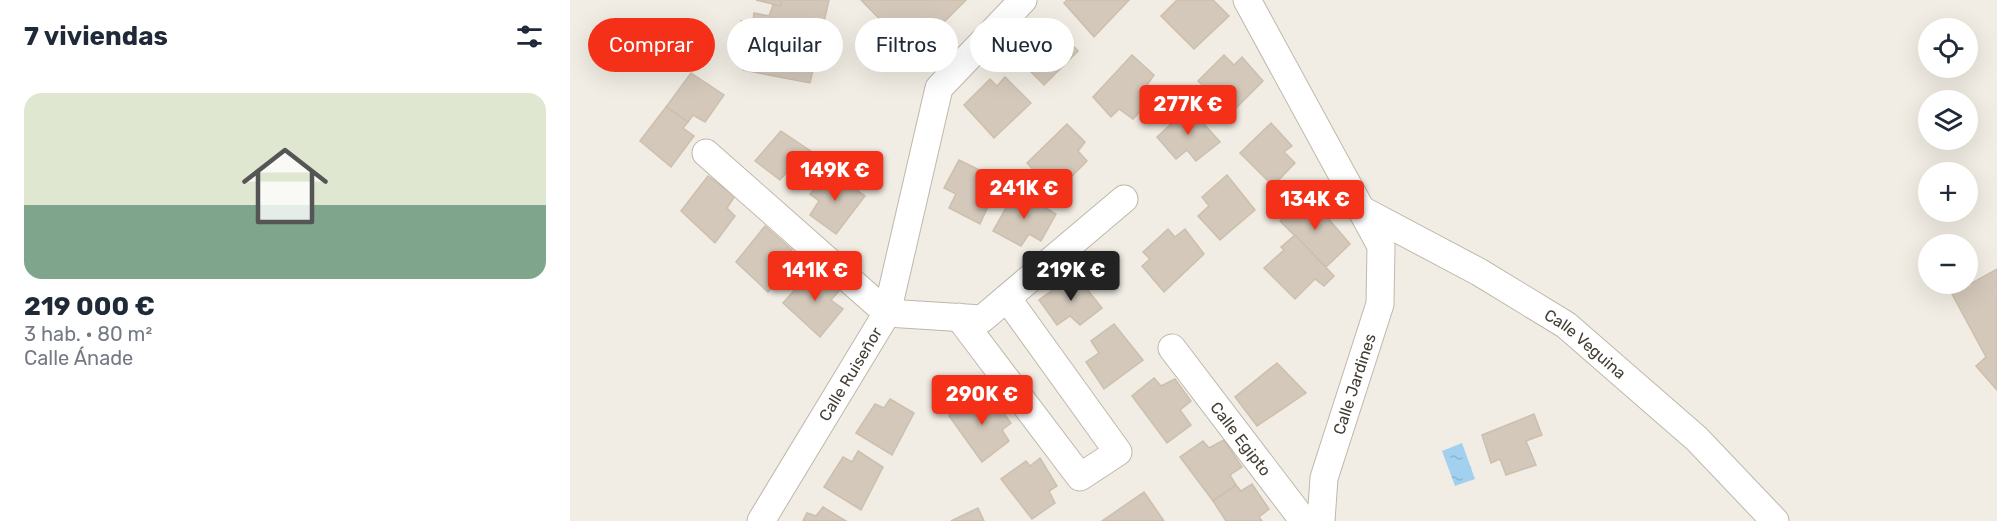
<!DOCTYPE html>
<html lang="es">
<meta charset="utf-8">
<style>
body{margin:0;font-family:Rubik,sans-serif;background:#f2f2f3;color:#1f2937;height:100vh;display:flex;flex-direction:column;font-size:22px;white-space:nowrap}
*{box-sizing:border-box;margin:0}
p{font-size:20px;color:#747a83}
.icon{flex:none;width:33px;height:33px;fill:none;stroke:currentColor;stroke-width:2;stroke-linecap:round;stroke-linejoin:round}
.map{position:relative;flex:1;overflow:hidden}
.details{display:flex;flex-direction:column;background:#fff;width:570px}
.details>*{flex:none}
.banner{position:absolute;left:18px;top:18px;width:570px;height:54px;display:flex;gap:12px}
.controls{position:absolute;left:1348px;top:18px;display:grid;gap:12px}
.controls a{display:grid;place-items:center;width:60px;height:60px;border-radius:50%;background:#fff;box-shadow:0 6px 24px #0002;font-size:30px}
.price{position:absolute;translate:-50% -51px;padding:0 14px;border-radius:6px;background:#f43118;color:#fff;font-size:20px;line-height:39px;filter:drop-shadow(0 2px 3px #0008)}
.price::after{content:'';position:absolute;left:50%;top:36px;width:18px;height:14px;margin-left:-9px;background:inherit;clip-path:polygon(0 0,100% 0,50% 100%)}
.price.selected{background:#222;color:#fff}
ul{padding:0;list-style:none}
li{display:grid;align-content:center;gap:12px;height:318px;padding:0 24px}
li span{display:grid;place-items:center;height:186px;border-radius:18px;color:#555}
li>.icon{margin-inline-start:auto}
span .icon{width:108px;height:108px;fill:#fffc;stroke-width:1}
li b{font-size:26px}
h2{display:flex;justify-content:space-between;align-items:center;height:72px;padding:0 24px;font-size:26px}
.pill{padding:0 21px;border-radius:27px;background:#fff;box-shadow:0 6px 24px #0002;font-size:21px;line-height:54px}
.pill.selected{background:#f43118;color:#fff}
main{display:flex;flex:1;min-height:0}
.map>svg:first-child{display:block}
.water{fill:url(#water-ripples)}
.building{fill:#d3c8ba;stroke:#cdbfad;stroke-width:1.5}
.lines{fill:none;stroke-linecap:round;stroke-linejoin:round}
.minor-casing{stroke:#bfb7aa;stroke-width:29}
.minor{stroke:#fff;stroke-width:27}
.labels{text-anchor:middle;stroke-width:5;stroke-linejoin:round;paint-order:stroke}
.street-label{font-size:16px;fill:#433d34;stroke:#fff}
</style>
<main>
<section class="details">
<h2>7 viviendas<svg class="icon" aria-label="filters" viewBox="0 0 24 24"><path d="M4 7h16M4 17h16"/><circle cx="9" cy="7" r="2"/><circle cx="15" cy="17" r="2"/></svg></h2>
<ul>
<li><span style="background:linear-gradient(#dfe7d0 60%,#7fa58c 0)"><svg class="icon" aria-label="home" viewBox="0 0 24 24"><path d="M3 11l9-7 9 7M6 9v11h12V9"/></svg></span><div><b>219 000 €</b><p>3 hab. · 80 m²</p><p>Calle Ánade</p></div></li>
</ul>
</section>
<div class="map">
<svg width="1427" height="521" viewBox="0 0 1427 521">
<defs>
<pattern id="water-ripples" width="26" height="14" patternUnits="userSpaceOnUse" patternTransform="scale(1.5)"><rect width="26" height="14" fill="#a1d1ee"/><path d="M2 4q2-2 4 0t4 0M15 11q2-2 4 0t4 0" fill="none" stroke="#8cb4cd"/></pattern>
</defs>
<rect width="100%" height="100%" fill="#f1ede4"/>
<polygon class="water" points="892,443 905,479 885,486 872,451"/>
<g class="building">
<polygon points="186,0 212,0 211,6"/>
<polygon points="212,0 259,0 240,83 173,70 177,46 168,44 171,21 183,21 184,13 199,16 203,5 211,6"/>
<polygon points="291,0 396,0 343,53"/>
<polygon points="497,0 559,0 524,37 494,3"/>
<polygon points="607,0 643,0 659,16 624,49 591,16"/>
<polygon points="485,27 508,51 474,85 444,55 469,28 477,35"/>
<polygon points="562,55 584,75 577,85 586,95 563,119 549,109 541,117 523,97"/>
<polygon points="654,55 664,65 672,57 693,81 662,112 628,81"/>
<polygon points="121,73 154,95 135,122 123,115 118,122 96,107"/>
<polygon points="435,77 461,103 424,138 394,105 420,79 427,86"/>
<polygon points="96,107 118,122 113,128 124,136 101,167 70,141"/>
<polygon points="619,107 650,142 626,161 617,150 606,159 587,137"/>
<polygon points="701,123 722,146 714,152 725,163 703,186 670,153"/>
<polygon points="497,124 515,142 508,151 517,161 495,183 484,174 475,182 457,163"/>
<polygon points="211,131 248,156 230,180 217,172 210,180 185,161"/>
<polygon points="389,160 430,180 410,224 379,208 386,194 374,188"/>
<polygon points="259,170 295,196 266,234 240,215 249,201 240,194"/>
<polygon points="657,175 685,210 650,240 628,216 639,206 632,197"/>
<polygon points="138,176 165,196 157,208 165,216 145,243 111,211"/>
<polygon points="446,190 486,214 471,241 459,234 451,246 423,231"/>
<polygon points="738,195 780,244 756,267 710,221"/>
<polygon points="195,226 222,250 216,258 223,266 198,292 166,262"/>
<polygon points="598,229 605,237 615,229 634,254 594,292 572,266 580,259 573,252"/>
<polygon points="725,235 764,276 754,286 745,279 725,299 694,268 714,250 711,247"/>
<polygon points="244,268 269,291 261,300 273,309 250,337 213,303"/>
<polygon points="1427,269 1427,390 1406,366 1416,357 1382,294"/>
<polygon points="505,274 532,308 510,325 500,316 487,325 469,300"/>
<polygon points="544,324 573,360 534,389 516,362 529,353 521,341"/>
<polygon points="707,363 736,393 687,426 665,397"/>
<polygon points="584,378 591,386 605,379 621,401 610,410 621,425 597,443 562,396"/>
<polygon points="405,394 412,403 421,395 441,423 432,430 439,441 412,462 379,416"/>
<polygon points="320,399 344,413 322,455 286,433 305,404 314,408"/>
<polygon points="964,414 972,435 956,441 966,465 936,475 930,459 921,463 912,435"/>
<polygon points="654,440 672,467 660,475 666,485 643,501 610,457 633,441 639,448"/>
<polygon points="288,451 313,467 291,510 254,487 273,457 282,462"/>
<polygon points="470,458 487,486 479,491 485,503 462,519 431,479 456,461 460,466"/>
<polygon points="682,484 699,509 689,517 692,521 656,521 643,501 666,485 671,491"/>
<polygon points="574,492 594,521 532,521"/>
<polygon points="253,507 276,521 233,521 237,513 246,516"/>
<polygon points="408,508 414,521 381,521"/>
</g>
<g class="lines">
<g class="minor-casing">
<g id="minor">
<polyline points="677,0 811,246 810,304 754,478 751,521"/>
<polyline points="136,153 317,313 412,319 554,199"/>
<path id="s1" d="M792 210 909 272 996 325 1127 439 1205 521"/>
<polyline points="389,317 510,477 548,452 437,298"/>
<path id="s2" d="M602 348 730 516 746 521"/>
<path id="s3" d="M191 521 317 313 369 88 453 0"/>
</g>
</g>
<use href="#minor" class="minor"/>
</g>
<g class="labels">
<g class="street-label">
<text dy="6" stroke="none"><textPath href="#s1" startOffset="261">Calle Veguina</textPath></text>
<text dy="6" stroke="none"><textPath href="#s3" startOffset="172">Calle Ruiseñor</textPath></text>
<text transform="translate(784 384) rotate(-72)" y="6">Calle Jardines</text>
<text dy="6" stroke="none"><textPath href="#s2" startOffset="114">Calle Egipto</textPath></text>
</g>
</g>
</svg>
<div class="controls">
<a><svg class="icon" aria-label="locate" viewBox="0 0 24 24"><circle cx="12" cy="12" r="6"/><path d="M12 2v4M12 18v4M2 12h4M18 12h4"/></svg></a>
<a><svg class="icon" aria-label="layers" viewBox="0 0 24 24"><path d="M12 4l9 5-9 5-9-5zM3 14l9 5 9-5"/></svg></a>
<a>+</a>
<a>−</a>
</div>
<b class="price" style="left:618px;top:136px">277K €</b>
<b class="price" style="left:265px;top:202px">149K €</b>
<b class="price" style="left:454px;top:220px">241K €</b>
<b class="price" style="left:745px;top:231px">134K €</b>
<b class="price" style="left:245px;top:302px">141K €</b>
<b class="price selected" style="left:501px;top:302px">219K €</b>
<b class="price" style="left:412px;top:426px">290K €</b>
<div class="banner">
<a class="pill selected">Comprar</a>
<a class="pill">Alquilar</a>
<a class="pill">Filtros</a>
<a class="pill">Nuevo</a>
</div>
</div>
</main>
